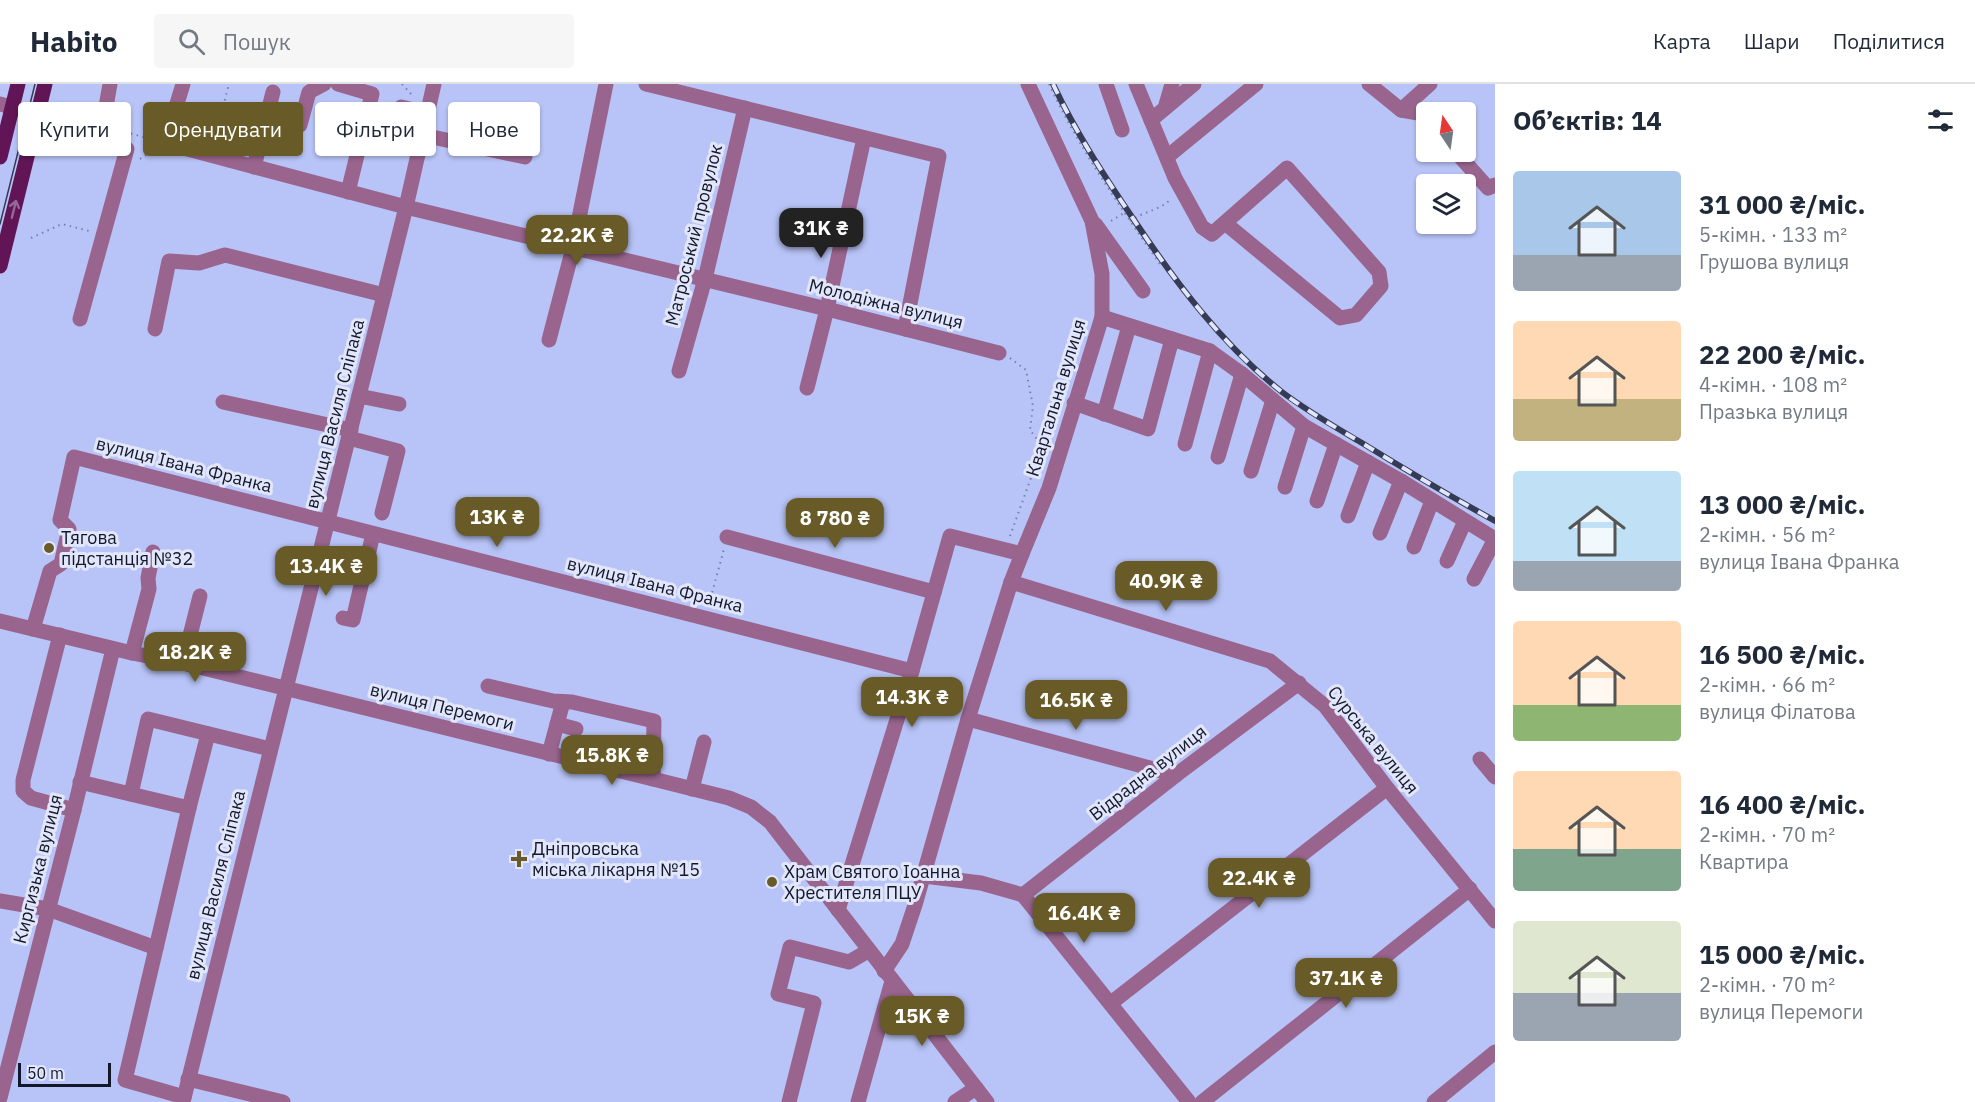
<!DOCTYPE html>
<html lang="uk">
<meta charset="utf-8">
<style>
body{margin:0;font-family:"IBM Plex Sans",sans-serif;background:#f6f6f7;color:#1f2937;height:100vh;display:flex;flex-direction:column;font-size:22px;white-space:nowrap}
*{box-sizing:border-box;margin:0}
p{font-size:20px;color:#747a83}
.icon{flex:none;width:33px;height:33px;fill:none;stroke:currentColor;stroke-width:2;stroke-linecap:round;stroke-linejoin:round}
.map{position:relative;flex:1;overflow:hidden}
.side{display:flex;flex-direction:column;background:#fff;width:480px}
.side>*{flex:none}
.banner{position:absolute;left:18px;top:18px;width:570px;height:54px;display:flex;gap:12px}
.needle{width:39px;rotate:347deg}
.buttons{position:absolute;left:1416px;top:18px;display:grid;gap:12px}
.buttons a{display:grid;place-items:center;width:60px;height:60px;border-radius:6px;background:#fff;box-shadow:0 2px 4px #0004;font-size:30px}
.scale{position:absolute;left:18px;bottom:15px;width:93px;box-sizing:border-box;padding-left:6px;border:3px solid #14172a;border-top:0;font-size:16px;line-height:21px;white-space:nowrap;color:#14172a;-webkit-text-stroke:4px #e1e6fb;paint-order:stroke}
.price{position:absolute;translate:-50% -51px;padding:0 14px;border-radius:12px;background:#685b28;color:#fff;font-size:20px;line-height:39px;filter:drop-shadow(0 2px 3px #0008)}
.price::after{content:'';position:absolute;left:50%;top:36px;width:18px;height:14px;margin-left:-9px;background:inherit;clip-path:polygon(0 0,100% 0,50% 100%)}
.price.current{background:#222;color:#fff}
ul{padding:0;list-style:none}
li{display:flex;align-items:center;gap:18px;height:150px;padding:0 18px}
li span{display:grid;place-items:center;flex:none;width:168px;height:120px;border-radius:6px;color:#555}
li>.icon{margin-inline-start:auto}
span .icon{width:72px;height:72px;fill:#fffc;stroke-width:1}
li b{font-size:26px}
h2{display:flex;justify-content:space-between;align-items:center;height:72px;padding:0 18px;font-size:26px}
.chip{padding:0 21px;border-radius:6px;background:#fff;box-shadow:0 2px 4px #0004;font-size:21px;line-height:54px}
.chip.current{background:#685b28;color:#fff}
header{display:flex;align-items:center;gap:36px;box-sizing:border-box;height:84px;padding:0 30px;background:#fff;border-bottom:2px solid #e0e1e3}
header strong{font-size:28px}
nav{display:flex;gap:33px;margin-inline-start:auto;font-size:21px}
.search{width:420px;height:54px;background:#f6f6f7;display:flex;align-items:center;gap:15px;box-sizing:border-box;padding:0 21px;border-radius:6px;color:#747a83;font-size:22px}
main{display:flex;flex:1;min-height:0}
.map>svg:first-child{display:block}
.lines{fill:none;stroke-linecap:round;stroke-linejoin:round}
.path{stroke:#7780a6;stroke-width:2;stroke-dasharray:1.5 4.5;stroke-linecap:butt}
.minor{stroke:#99658e;stroke-width:15}
.major{stroke:#611556;stroke-width:15}
.tram{stroke:#363b55;stroke-width:1.5}
.rail-casing{stroke:#363b55;stroke-width:6}
.rail{stroke:#e1e6fb;stroke-width:4;stroke-dasharray:11;stroke-linecap:butt}
.oneway{stroke:#946998}
.poi-dot{fill:#685b28;stroke:#e1e6fb;stroke-width:2}
.labels{text-anchor:middle;stroke-width:6;stroke-linejoin:round;paint-order:stroke}
.street-label{font-size:18px;fill:#14172a;stroke:#e1e6fb}
.poi-label{font-size:18px;fill:#14172a;stroke:#e1e6fb;text-anchor:start}
</style>
<header>
<strong>Habito</strong>
<div class="search"><svg class="icon" aria-label="search" viewBox="0 0 24 24"><circle cx="10" cy="10" r="6"/><path d="M15 15l6 6"/></svg>Пошук</div>
<nav><a>Карта</a><a>Шари</a><a>Поділитися</a></nav>
</header>
<main>
<div class="map">
<svg width="1495" height="1018" viewBox="0 0 1495 1018">
<rect width="100%" height="100%" fill="#b8c4f7"/>
<g class="lines">
<g class="path">
<polyline points="402,0 412,11"/>
<path d="M1049 0C1079 65 1121 124 1162 183"/>
<polyline points="125,48 151,55"/>
<polyline points="214,57 229,0"/>
<polyline points="140,75 155,65"/>
<polyline points="1111,137 1124,129"/>
<path d="M1130 137C1144 127 1156 128 1170 116"/>
<polyline points="31,154 62,140 89,147"/>
<polyline points="1010,274 1026,286 1033,322 1030,346 1039,358 1047,361"/>
<polyline points="1010,452 1040,369 1039,359"/>
<polyline points="709,520 724,465"/>
</g>
<g class="minor">
<polyline points="183,0 165,59 406,123 827,225 999,269"/>
<polyline points="338,0 372,10 348,108"/>
<polyline points="646,0 939,72 905,245"/>
<polyline points="1106,0 1122,46"/>
<polyline points="1136,0 1175,94 1202,143 1212,150 1287,84 1379,188 1381,202 1356,231 1340,234 1225,139"/>
<polyline points="1369,0 1401,26 1424,30 1426,34"/>
<polyline points="0,20 12,23"/>
<polyline points="401,23 427,29"/>
<polyline points="1165,24 1172,0"/>
<polyline points="1401,26 1430,0"/>
<polyline points="1151,36 1194,0"/>
<polyline points="300,41 309,8 324,0"/>
<polyline points="423,51 525,73"/>
<polyline points="1456,68 1488,104 1495,101"/>
<polyline points="1167,73 1256,0"/>
<polyline points="254,83 273,8"/>
<polyline points="1096,141 1143,207"/>
<polyline points="1102,233 1210,267 1242,290 1304,342 1401,397 1495,455 1474,495"/>
<polyline points="80,235 127,65 109,61 113,45 104,34 110,0"/>
<polyline points="155,245 169,177 199,179 225,171 384,211"/>
<polyline points="549,256 573,164 606,0"/>
<polyline points="679,287 705,195 745,24"/>
<polyline points="807,304 827,225 864,54"/>
<polyline points="359,312 399,320"/>
<polyline points="223,318 351,346"/>
<polyline points="1074,319 1148,345 1172,255"/>
<polyline points="1104,330 1129,242"/>
<polyline points="349,354 398,367 382,429"/>
<polyline points="1185,360 1210,267"/>
<polyline points="1218,373 1242,290"/>
<polyline points="1251,387 1273,316"/>
<polyline points="1285,403 1304,342"/>
<polyline points="1317,417 1336,360"/>
<polyline points="1348,432 1368,378"/>
<polyline points="1380,449 1401,397"/>
<polyline points="727,453 934,508"/>
<polyline points="1414,463 1432,417"/>
<polyline points="1022,470 1049,404 1102,233 1102,190 1092,137 1028,0"/>
<polyline points="1447,477 1465,437"/>
<polyline points="1011,498 1270,577 1325,622 1387,704 1495,837"/>
<polyline points="343,534 353,536 373,450"/>
<polyline points="0,537 132,569 183,579 653,695 729,714 751,723 770,738 987,1018"/>
<polyline points="33,545 50,487 61,480 69,445 60,436 74,373 912,587"/>
<polyline points="60,551 23,696 23,707 31,714 74,726"/>
<polyline points="132,569 149,505 148,494 153,468"/>
<polyline points="183,579 200,512"/>
<polyline points="488,602 553,617 572,618 654,637 653,695"/>
<polyline points="968,635 1176,691"/>
<polyline points="557,640 576,645"/>
<polyline points="549,670 563,618"/>
<polyline points="1480,675 1495,693"/>
<polyline points="80,698 189,724 208,650"/>
<polyline points="692,705 704,658"/>
<polyline points="131,710 148,635 270,665"/>
<polyline points="924,792 981,799 1023,811 1189,1018"/>
<polyline points="1023,811 1176,691 1299,599"/>
<polyline points="0,817 48,825 156,864"/>
<polyline points="838,826 912,587 950,452 1022,470 1011,498 968,635 915,821 902,860 884,887"/>
<polyline points="1111,919 1387,704"/>
<polyline points="188,995 283,1018"/>
<polyline points="184,1013 125,996 189,724"/>
<polyline points="0,1014 74,726 113,565"/>
<polyline points="183,1018 406,123 434,0"/>
<polyline points="789,1018 814,919 778,910 790,863 849,878 868,867"/>
<polyline points="858,1018 892,897"/>
<polyline points="955,1018 976,1004"/>
<polyline points="1202,1018 1470,805"/>
<polyline points="1434,1018 1495,968"/>
</g>
<g class="major">
<polyline points="0,73 18,0"/>
<polyline points="0,182 45,0"/>
</g>
<polyline class="tram" points="0,140 35,0"/>
<g class="rail-casing">
<path id="rail" d="M1053 0C1075 47 1103 90 1132 133 1174 196 1221 260 1282 308 1307 327 1335 343 1362 359 1406 386 1450 412 1495 437"/>
</g>
<use href="#rail" class="rail"/>
</g>
<defs><path id="oneway-shaft" d="M-6 0H5M1.5-3L5.5 0L1.5 3" fill="none" stroke-width="1.6" stroke-linecap="round" stroke-linejoin="round" transform="scale(1.5)"/></defs>
<use class="oneway" href="#oneway-shaft" transform="translate(14 125) rotate(-76)"/>
<g class="poi-dot">
<circle cx="49" cy="464" r="6"/>
<path d="M516 766h6v6h6v6h-6v6h-6v-6h-6v-6h6z"/>
<circle cx="772" cy="798" r="6"/>
</g>
<g class="labels">
<g class="street-label">
<text transform="translate(694 151) rotate(-76)" y="6">Матроський провулок</text>
<text transform="translate(886 220) rotate(14)" y="6">Молодіжна вулиця</text>
<text transform="translate(1056 314) rotate(-73)" y="6">Квартальна вулиця</text>
<text transform="translate(335 330) rotate(-76)" y="6">вулиця Василя Сліпака</text>
<text transform="translate(184 381) rotate(14)" y="6">вулиця Івана Франка</text>
<text transform="translate(655 501) rotate(14)" y="6">вулиця Івана Франка</text>
<text transform="translate(442 623) rotate(14)" y="6">вулиця Перемоги</text>
<text transform="translate(1373 656) rotate(51)" y="6">Сурська вулиця</text>
<text transform="translate(1148 689) rotate(-38)" y="6">Відрадна вулиця</text>
<text transform="translate(38 785) rotate(-76)" y="6">Киргизька вулиця</text>
<text transform="translate(216 801) rotate(-76)" y="6">вулиця Василя Сліпака</text>
</g>
<g class="poi-label">
<text x="61" y="460">Тягова<tspan x="61" dy="21">пiдстанцiя №32</tspan></text>
<text x="532" y="771">Дніпровська<tspan x="532" dy="21">міська лікарня №15</tspan></text>
<text x="784" y="794">Храм Святого Іоанна<tspan x="784" dy="21">Хрестителя ПЦУ</tspan></text>
</g>
</g>
</svg>
<div class="buttons">
<a><svg class="needle" viewBox="-14 -14 28 28"><path d="M0-13l5 13h-10z" fill="#e53935"/><path d="M0 13l5-13h-10z" fill="#747a83"/></svg></a>
<a><svg class="icon" aria-label="layers" viewBox="0 0 24 24"><path d="M12 4l9 5-9 5-9-5zM3 14l9 5 9-5"/></svg></a>
</div>
<div class="scale">50 m</div>
<b class="price current" style="left:821px;top:175px">31K ₴</b>
<b class="price" style="left:577px;top:182px">22.2K ₴</b>
<b class="price" style="left:497px;top:464px">13K ₴</b>
<b class="price" style="left:835px;top:465px">8 780 ₴</b>
<b class="price" style="left:326px;top:513px">13.4K ₴</b>
<b class="price" style="left:1166px;top:528px">40.9K ₴</b>
<b class="price" style="left:195px;top:599px">18.2K ₴</b>
<b class="price" style="left:912px;top:644px">14.3K ₴</b>
<b class="price" style="left:1076px;top:647px">16.5K ₴</b>
<b class="price" style="left:612px;top:702px">15.8K ₴</b>
<b class="price" style="left:1259px;top:825px">22.4K ₴</b>
<b class="price" style="left:1084px;top:860px">16.4K ₴</b>
<b class="price" style="left:1346px;top:925px">37.1K ₴</b>
<b class="price" style="left:922px;top:963px">15K ₴</b>
<div class="banner">
<a class="chip">Купити</a>
<a class="chip current">Орендувати</a>
<a class="chip">Фільтри</a>
<a class="chip">Нове</a>
</div>
</div>
<section class="side">
<h2>Об’єктів: 14<svg class="icon" aria-label="filters" viewBox="0 0 24 24"><path d="M4 7h16M4 17h16"/><circle cx="9" cy="7" r="2"/><circle cx="15" cy="17" r="2"/></svg></h2>
<ul>
<li><span style="background:linear-gradient(#a9c7e8 70%,#9aa5b1 0)"><svg class="icon" aria-label="home" viewBox="0 0 24 24"><path d="M3 11l9-7 9 7M6 9v11h12V9"/></svg></span><div><b>31 000 ₴/міс.</b><p>5-кімн. · 133 m²</p><p>Грушова вулиця</p></div></li>
<li><span style="background:linear-gradient(#ffd9b3 65%,#c2b280 0)"><svg class="icon" aria-label="home" viewBox="0 0 24 24"><path d="M3 11l9-7 9 7M6 9v11h12V9"/></svg></span><div><b>22 200 ₴/міс.</b><p>4-кімн. · 108 m²</p><p>Празька вулиця</p></div></li>
<li><span style="background:linear-gradient(#bfe0f5 75%,#9aa5b1 0)"><svg class="icon" aria-label="home" viewBox="0 0 24 24"><path d="M3 11l9-7 9 7M6 9v11h12V9"/></svg></span><div><b>13 000 ₴/міс.</b><p>2-кімн. · 56 m²</p><p>вулиця Івана Франка</p></div></li>
<li><span style="background:linear-gradient(#ffd9b3 70%,#8fb573 0)"><svg class="icon" aria-label="home" viewBox="0 0 24 24"><path d="M3 11l9-7 9 7M6 9v11h12V9"/></svg></span><div><b>16 500 ₴/міс.</b><p>2-кімн. · 66 m²</p><p>вулиця Філатова</p></div></li>
<li><span style="background:linear-gradient(#ffd9b3 65%,#7fa58c 0)"><svg class="icon" aria-label="home" viewBox="0 0 24 24"><path d="M3 11l9-7 9 7M6 9v11h12V9"/></svg></span><div><b>16 400 ₴/міс.</b><p>2-кімн. · 70 m²</p><p>Квартира</p></div></li>
<li><span style="background:linear-gradient(#dfe7d0 60%,#9aa5b1 0)"><svg class="icon" aria-label="home" viewBox="0 0 24 24"><path d="M3 11l9-7 9 7M6 9v11h12V9"/></svg></span><div><b>15 000 ₴/міс.</b><p>2-кімн. · 70 m²</p><p>вулиця Перемоги</p></div></li>
</ul>
</section>
</main>
